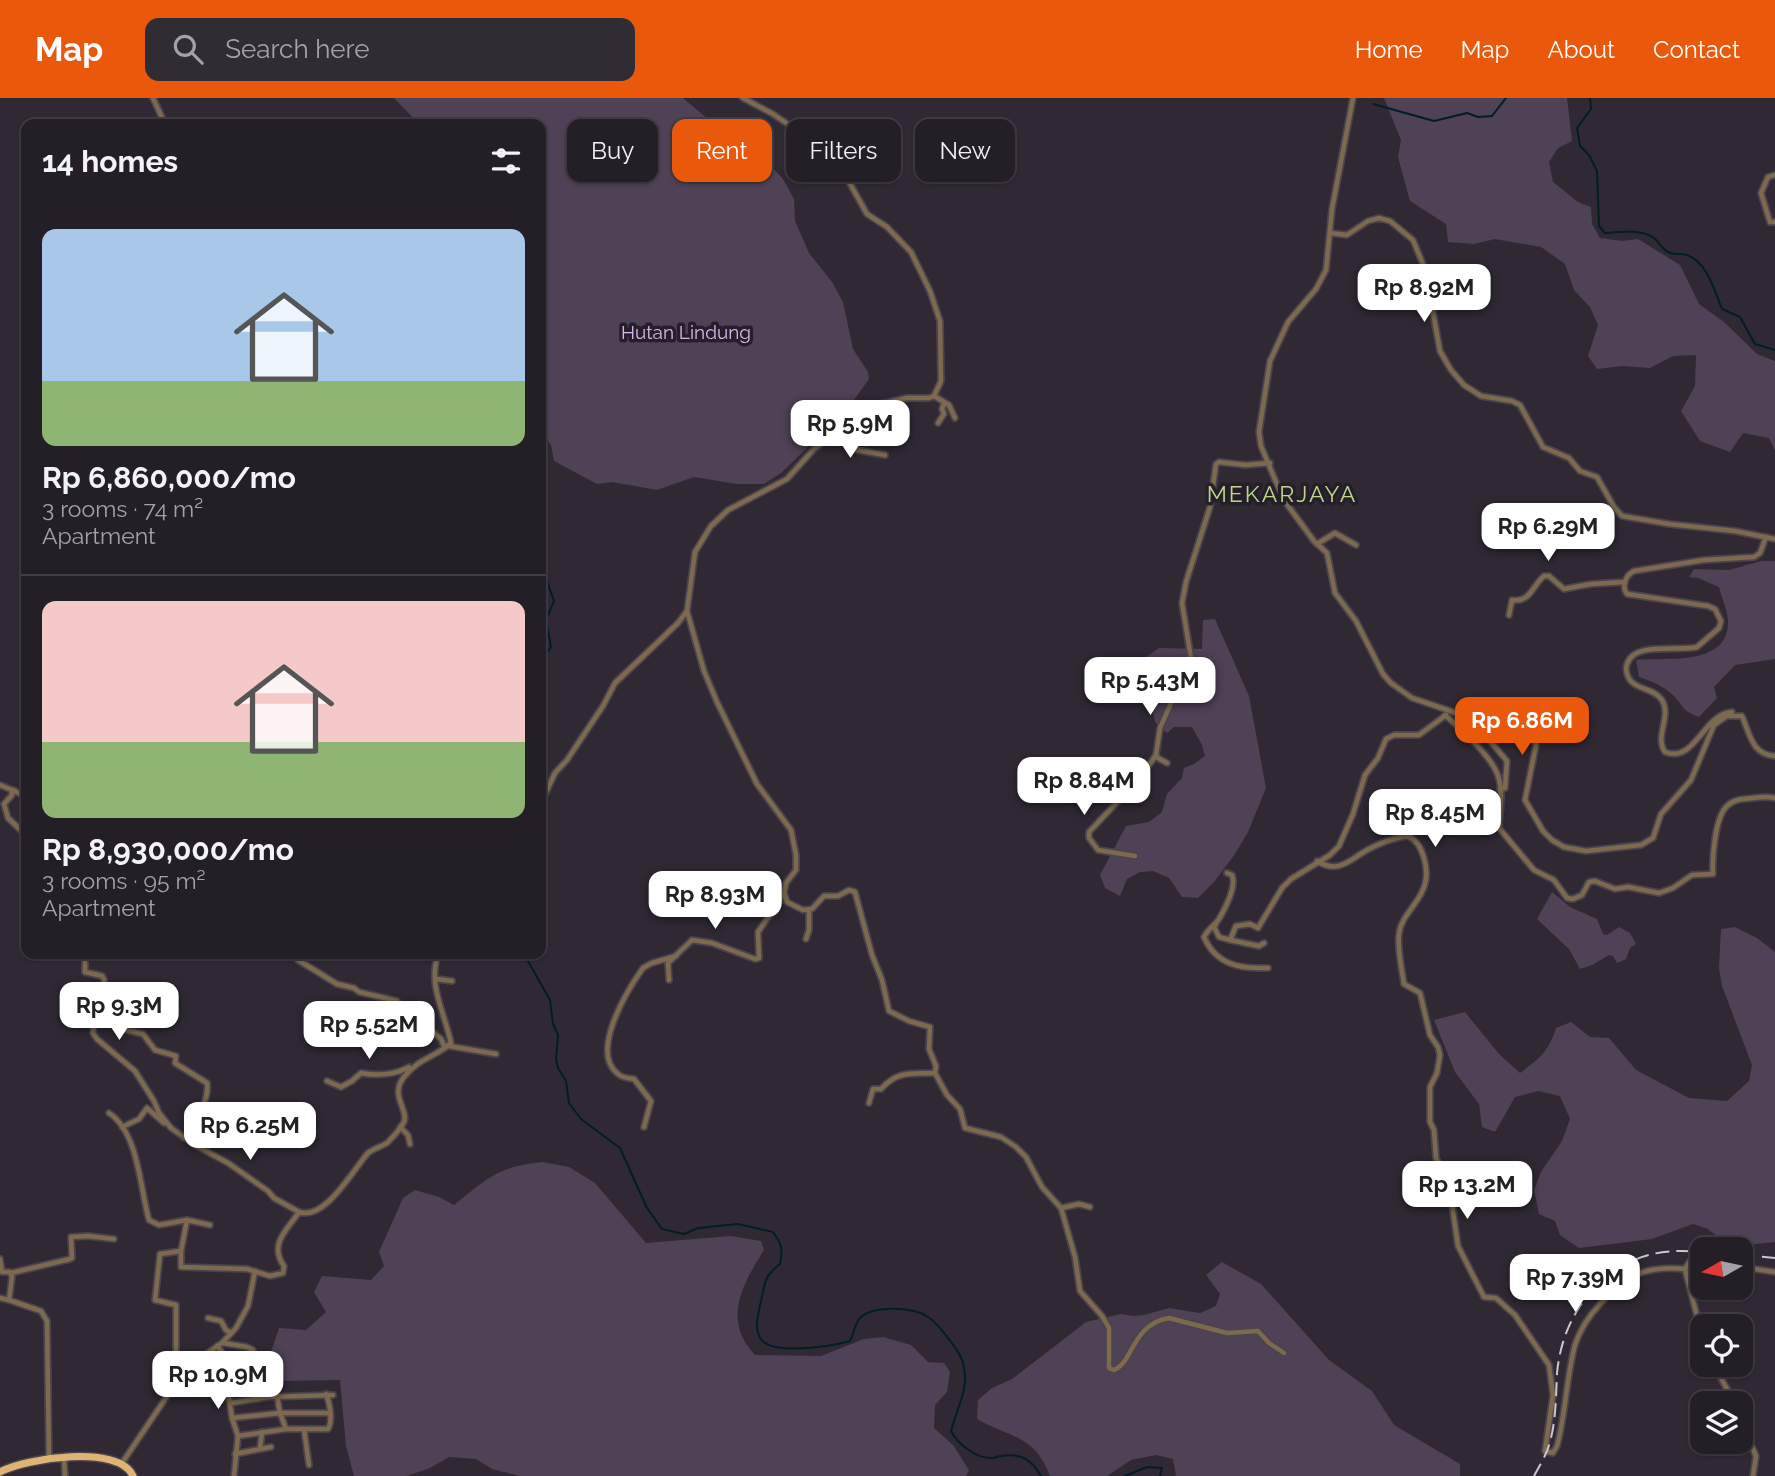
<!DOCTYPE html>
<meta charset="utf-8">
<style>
body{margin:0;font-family:Raleway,sans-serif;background:#302c33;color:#f1f3f6;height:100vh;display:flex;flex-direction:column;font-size:26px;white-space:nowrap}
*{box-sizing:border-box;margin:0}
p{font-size:23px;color:#a3a2a7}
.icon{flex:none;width:38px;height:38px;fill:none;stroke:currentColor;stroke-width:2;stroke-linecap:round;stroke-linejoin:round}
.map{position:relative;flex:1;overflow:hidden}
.details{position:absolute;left:21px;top:21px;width:525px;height:840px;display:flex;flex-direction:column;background:#241f27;border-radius:14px;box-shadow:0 2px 5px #0004,0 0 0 2px #413d44}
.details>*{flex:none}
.top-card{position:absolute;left:567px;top:21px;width:665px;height:63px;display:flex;gap:14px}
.needle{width:46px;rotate:261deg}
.buttons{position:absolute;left:1690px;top:1139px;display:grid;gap:14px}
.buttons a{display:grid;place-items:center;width:63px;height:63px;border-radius:14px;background:#241f27;box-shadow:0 2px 5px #0004,0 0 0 2px #413d44;font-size:35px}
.price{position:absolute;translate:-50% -60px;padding:0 16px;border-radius:14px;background:#fff;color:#222;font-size:23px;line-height:46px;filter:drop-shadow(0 2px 4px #0008)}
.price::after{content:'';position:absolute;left:50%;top:42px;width:21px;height:16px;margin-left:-10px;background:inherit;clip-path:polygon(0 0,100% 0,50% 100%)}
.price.on{background:#ea580c;color:#fff}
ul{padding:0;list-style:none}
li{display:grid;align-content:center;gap:14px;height:371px;padding:0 21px}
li+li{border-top:2px solid #413d44}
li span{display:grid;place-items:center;height:217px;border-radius:14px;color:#555}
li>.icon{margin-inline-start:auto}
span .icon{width:126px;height:126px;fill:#fffc;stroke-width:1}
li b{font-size:30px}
h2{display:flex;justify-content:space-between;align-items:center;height:84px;padding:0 21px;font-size:30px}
.chip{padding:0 24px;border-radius:14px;background:#241f27;box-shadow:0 2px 5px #0004,0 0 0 2px #413d44;font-size:24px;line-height:63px}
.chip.on{background:#ea580c;color:#fff}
header{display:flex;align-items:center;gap:42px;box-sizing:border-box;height:98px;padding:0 35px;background:#ea580c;color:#fff}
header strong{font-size:33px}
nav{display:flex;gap:38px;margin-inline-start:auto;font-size:24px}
.search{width:490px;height:63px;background:#302c33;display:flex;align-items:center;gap:18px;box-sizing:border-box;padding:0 24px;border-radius:14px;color:#a3a2a7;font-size:26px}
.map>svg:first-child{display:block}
.green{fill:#4f4156}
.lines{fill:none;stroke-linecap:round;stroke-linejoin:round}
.stream{stroke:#011e24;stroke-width:2}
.minor-casing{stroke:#4a444e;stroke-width:8}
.trunk-casing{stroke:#4a444e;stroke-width:10}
.minor{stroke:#7d6a4e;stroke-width:4.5}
.trunk{stroke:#dfb472;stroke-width:7}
.rail{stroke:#ccc7cf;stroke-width:2;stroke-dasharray:14 7;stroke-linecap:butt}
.labels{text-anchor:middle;stroke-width:7;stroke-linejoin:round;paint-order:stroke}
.park-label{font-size:19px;fill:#d6b7e8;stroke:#261f2a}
.quarter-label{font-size:23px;letter-spacing:2px;fill:#bdd68c;stroke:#261f2a}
</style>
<header>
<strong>Map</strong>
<div class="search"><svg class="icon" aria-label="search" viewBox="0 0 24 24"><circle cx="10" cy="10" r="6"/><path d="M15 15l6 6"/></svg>Search here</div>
<nav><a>Home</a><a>Map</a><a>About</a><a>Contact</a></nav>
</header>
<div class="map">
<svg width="1775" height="1378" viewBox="0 0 1775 1378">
<rect width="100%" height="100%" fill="#302934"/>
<g class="green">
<polygon points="394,0 683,0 740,48 766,63 783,81 794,101 795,123 809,155 832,184 843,204 853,251 868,274 869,281 846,313 781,375 764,386 737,386 694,379 657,392 612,384 597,386 554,363 551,347 541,335 541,26 419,26"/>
<polygon points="1384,0 1567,0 1572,43 1558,50 1549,64 1553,84 1578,104 1591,109 1592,126 1600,140 1622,143 1638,141 1680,167 1699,206 1724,224 1757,256 1775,263 1775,352 1769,340 1743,335 1730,354 1700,343 1681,313 1695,288 1696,257 1673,258 1650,270 1622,268 1597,271 1588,258 1598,227 1590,209 1574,192 1565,166 1541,149 1495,141 1474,146 1448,144 1446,126 1410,103 1398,59 1401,42"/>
<path d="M1761 463H1775V561L1735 567 1714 589 1717 600 1699 619C1681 612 1685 610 1674 598 1664 588 1651 583 1639 579L1636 562C1664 559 1725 569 1728 527 1729 514 1722 502 1719 489L1698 480 1689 479 1694 471 1729 472Z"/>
<polygon points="1215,521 1249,598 1266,690 1248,734 1235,756 1214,784 1198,800 1182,799 1169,780 1153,773 1140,774 1127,781 1120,798 1105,790 1100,777 1126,728 1149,724 1162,714 1167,696 1182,680 1184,670 1194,666 1205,658 1202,647 1192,629 1174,629 1167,635 1155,624 1142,562 1159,550 1202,551 1203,522"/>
<polygon points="1552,794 1570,809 1597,821 1603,836 1607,837 1619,829 1630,835 1636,846 1630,850 1626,861 1617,865 1613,858 1609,857 1592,867 1580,871 1569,851 1537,821"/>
<path d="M1735 829 1757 840 1775 854V1144L1746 1147 1723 1143 1708 1131 1693 1126 1652 1141 1579 1150 1560 1137 1555 1123 1539 1116 1534 1092 1541 1074 1562 1043 1570 1021 1560 998 1538 993 1515 999 1495 1034 1482 1029 1479 1006 1455 974 1434 922 1465 914 1499 956 1520 975C1539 961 1549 953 1556 930L1571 924 1590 939 1609 940 1636 972 1689 1000 1727 1003 1749 983 1752 967 1722 888 1719 870 1721 831Z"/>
<path d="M542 1064 569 1069 595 1085 646 1145 731 1138 761 1143 764 1152C742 1187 722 1222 755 1257L821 1258 864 1241 883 1239 911 1247 928 1264 944 1265 950 1274 947 1294 935 1307 934 1330 953 1347 969 1372 966 1378H520L492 1371 476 1361 449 1359 430 1370 407 1378H354L346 1348 340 1282 278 1283 263 1278 279 1230 306 1232 326 1214 314 1194 322 1178 371 1182 384 1168 379 1154 403 1100 415 1092 439 1099 454 1107C488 1080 497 1069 542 1064Z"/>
<path d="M1222 1164 1261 1186 1329 1262 1372 1293 1394 1327 1460 1366V1378H1176L1173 1361 1156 1357 1131 1362 1107 1378H1050C1035 1337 1010 1340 977 1321L978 1302 992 1290 1012 1281 1086 1224 1121 1216 1133 1218 1144 1217 1169 1210 1200 1215 1216 1208 1220 1196 1206 1177Z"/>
</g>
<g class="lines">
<g class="stream">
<path d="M1590 0 1591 11 1577 30 1580 48 1589 57 1597 73 1599 128 1605 135C1619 134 1642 131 1654 140 1660 145 1662 152 1670 155 1676 157 1682 155 1687 157 1708 165 1714 192 1722 211L1740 219 1755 246 1775 252"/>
<polyline points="1373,6 1434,23 1467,15 1478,19 1492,18 1506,0"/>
<polyline points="541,563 551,549 546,522 554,503 546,480 544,467"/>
<path d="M524 856 550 902 553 926 558 937 556 961 558 970 566 983 569 1005 581 1021 620 1050 647 1110 662 1131 684 1136 698 1130 738 1126 773 1134C782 1146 783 1152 780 1166 764 1178 765 1185 761 1203 759 1214 753 1230 761 1241 772 1258 832 1248 850 1243 854 1236 855 1223 861 1219 875 1207 914 1209 928 1219 937 1224 961 1255 963 1265 970 1291 957 1309 951 1333 957 1345 975 1360 990 1360 994 1361 997 1358 1001 1358 1021 1355 1031 1361 1041 1378"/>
<polyline points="1125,1378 1147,1369 1162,1370 1160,1378"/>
</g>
<g class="minor-casing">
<g id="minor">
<polyline points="153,0 165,26"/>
<path d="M1353 0 1332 111 1326 172 1316 191 1288 224 1270 263 1259 334 1261 348 1283 401 1314 443 1327 455 1335 495 1356 523 1383 576 1391 585 1412 600 1465 618 1485 619 1515 614 1523 617 1536 647 1525 702 1543 733 1552 742 1564 749 1586 753 1641 747 1653 740 1661 716 1691 682 1714 627 1727 618H1742C1750 636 1752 657 1775 658"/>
<polyline points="1775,77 1768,79 1761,95 1770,124 1775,124"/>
<polyline points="1330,135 1347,137 1368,123 1379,120 1390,123 1413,142 1425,171 1440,253 1451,272 1464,287 1481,298 1512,303 1520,307 1543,349 1569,360 1580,373 1597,379 1614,409 1622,418 1669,426 1735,433 1775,441"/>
<polyline points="934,298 949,307 955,320"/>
<polyline points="938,325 944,316 942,311 944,305"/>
<polyline points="846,327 857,352 885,357"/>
<polyline points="1317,446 1335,435 1356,447"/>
<path d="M687 513 704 573 717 604 757 686 791 732 796 757V772L786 785 784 795 787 804 803 812 812 811 824 798H838L849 792 855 794 872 857 882 882 889 913 909 923 930 929 929 951 936 968 935 975 947 997 960 1011 965 1030 1001 1039 1016 1049 1026 1059 1042 1089 1061 1110 1075 1159 1080 1193 1102 1218 1109 1230V1270L1114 1272C1133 1265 1132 1226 1169 1220L1227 1235 1258 1233 1269 1245 1284 1255"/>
<path d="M1509 517 1512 502C1530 505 1533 487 1544 478H1549L1564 491 1591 486 1624 484"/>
<path d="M1732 614C1703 616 1695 666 1665 654 1654 638 1672 619 1662 602 1654 590 1637 592 1630 582 1627 578 1625 571 1627 566 1634 543 1679 554 1697 549L1719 530 1721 523 1715 511 1708 508 1627 496C1621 488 1626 477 1634 473L1704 462 1754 459 1760 455 1766 439"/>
<path d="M1445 617C1461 631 1489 656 1497 675 1504 692 1500 712 1499 730L1534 772 1554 782 1567 800 1573 801 1582 797 1589 784 1595 783 1615 791 1628 789 1659 795 1673 790 1692 777 1713 776C1712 760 1715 719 1727 708 1734 701 1744 701 1753 700 1761 699 1767 698 1775 700"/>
<polyline points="1465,618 1466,627 1485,637 1507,663 1505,690 1500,691"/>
<polyline points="1167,665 1158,660 1156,657 1160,630 1191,560 1182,505 1186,484 1210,409 1216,366 1219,364 1246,367 1270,365"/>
<polyline points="0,687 12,692 12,697 4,706 8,720 26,737"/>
<polyline points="13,692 26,699"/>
<polyline points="541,705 555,675 567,662 603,608 615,585 678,525 687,513 695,454 711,428 728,412 787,381 814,351 876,307 907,300 929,300 934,298 941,283 940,223 930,193 911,154 887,129 867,116 844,75 823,50 773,16 743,0"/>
<polyline points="1135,758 1098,752 1089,740 1089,734 1140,680 1156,657"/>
<path d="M1317 763C1339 777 1350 761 1369 751 1380 745 1394 740 1407 738 1423 743 1429 771 1425 786 1421 804 1401 817 1399 836 1397 851 1402 871 1404 886L1420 895 1430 937 1438 949 1440 957 1437 975 1430 989V1024L1434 1032 1436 1060 1449 1086 1458 1148 1484 1199 1496 1200 1515 1217 1549 1267 1553 1297 1545 1353 1553 1355 1557 1348C1566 1315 1566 1280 1575 1247 1580 1231 1589 1218 1600 1206 1626 1177 1646 1167 1685 1171"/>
<path d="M1227 775 1232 777C1237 788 1225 811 1219 821 1214 828 1208 831 1204 839 1216 867 1240 871 1268 870"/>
<polyline points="1216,826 1214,829 1219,839 1230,842"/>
<polyline points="806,841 809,832 809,812"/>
<polyline points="1264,845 1259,848 1230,842 1236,828 1250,826 1258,830 1282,790 1291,781 1330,757 1339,748 1353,716 1365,677 1378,660 1386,641 1394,637 1419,637 1446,617"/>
<polyline points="85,856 85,874 102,878 104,881 106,918 94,926 93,935 97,941 135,973 154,1003 159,1015 171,1030 195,1047 228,1065 268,1093 274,1100 299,1114"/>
<polyline points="293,856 298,862 337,886 354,890 359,894 397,903 403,918 416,919 441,941 445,950"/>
<polyline points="437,881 452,883"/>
<polyline points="669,882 668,865 692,842 712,845 755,861 759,860 758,834 784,796"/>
<path d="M104 920 121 931 143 936 155 952 176 958 175 965 207 985C210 1003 194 1025 184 1040"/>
<polyline points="449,948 496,956"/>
<path d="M327 983 341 989 352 983 361 975C376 978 395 977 409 969"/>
<path d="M869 1005 873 991H881C898 972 912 976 935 975"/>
<path d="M109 1015C139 1035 140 1091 149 1122L159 1127 187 1122 210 1127"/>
<polyline points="122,1029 139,1021 147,1010 164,1025"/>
<polyline points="400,1029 408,1037 410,1046"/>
<path d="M644 1029 651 1003 634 981C628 980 622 980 618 976 589 954 628 891 643 870L652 865 676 858"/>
<polyline points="1061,1110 1079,1106 1090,1109"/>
<path d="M187 1122 181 1153V1169L247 1171 270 1178 283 1175 284 1168C268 1146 288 1131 299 1114 325 1123 353 1072 368 1055 374 1050 381 1049 387 1045 392 1040 401 1030 404 1024 409 1012 389 997 404 979 419 960 434 960 451 945 446 919 426 883 439 856"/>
<polyline points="181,1153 160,1156 155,1202 176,1207 176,1262 185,1274"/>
<polyline points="0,1161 2,1174 10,1174 12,1179 9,1202 41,1213 47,1223 49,1361"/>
<polyline points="1741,1169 1775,1174"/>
<polyline points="1685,1171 1703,1242"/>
<polyline points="1685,1171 1690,1163 1703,1164"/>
<polyline points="11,1175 70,1161 72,1160 71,1139 88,1138 114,1141"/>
<polyline points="0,1200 9,1202"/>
<polyline points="208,1220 221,1223 226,1232 231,1235"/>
<polyline points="223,1245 247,1249 253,1252 251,1263 228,1270"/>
<polyline points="217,1248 226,1259 228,1274 219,1282 229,1300 232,1320 238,1338 234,1378"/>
<polyline points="1714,1267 1735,1306"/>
<polyline points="277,1298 280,1315 286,1331"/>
<polyline points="231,1305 269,1299 333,1297"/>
<polyline points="232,1320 280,1315 330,1315"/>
<polyline points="1741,1324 1756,1358 1753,1378"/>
<polyline points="304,1331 309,1367"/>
<path d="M238 1338 286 1331H328C333 1323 330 1305 326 1296"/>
<polyline points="260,1350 262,1334"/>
<polyline points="235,1356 271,1349"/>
<polyline points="64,1360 65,1378"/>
<polyline points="122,1365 176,1285 196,1263 222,1245 236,1230 248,1208 255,1173"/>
</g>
</g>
<g class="trunk-casing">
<path id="trunk" d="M0 1374C26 1360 119 1346 133 1378"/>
</g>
<use href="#minor" class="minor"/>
<use href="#trunk" class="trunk"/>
<g class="rail">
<polyline points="1741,1157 1775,1160"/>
<path d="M1534 1378C1540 1367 1547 1356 1550 1344 1556 1322 1556 1298 1557 1275 1561 1234 1579 1199 1612 1175 1640 1154 1668 1151 1703 1154"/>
</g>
</g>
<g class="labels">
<g class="park-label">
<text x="686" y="241">Hutan Lindung</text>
</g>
<g class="quarter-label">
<text x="1282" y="404">MEKARJAYA</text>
</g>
</g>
</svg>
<div class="buttons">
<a><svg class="needle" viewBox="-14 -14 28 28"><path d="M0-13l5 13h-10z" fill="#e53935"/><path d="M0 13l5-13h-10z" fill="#a3a2a7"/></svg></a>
<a><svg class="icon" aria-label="locate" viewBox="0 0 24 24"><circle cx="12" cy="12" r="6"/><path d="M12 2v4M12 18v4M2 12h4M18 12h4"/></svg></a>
<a><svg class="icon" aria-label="layers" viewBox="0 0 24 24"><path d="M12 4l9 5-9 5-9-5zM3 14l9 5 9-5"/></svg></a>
</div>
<b class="price" style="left:1424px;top:226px">Rp 8.92M</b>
<b class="price" style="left:850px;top:362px">Rp 5.9M</b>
<b class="price" style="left:1548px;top:465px">Rp 6.29M</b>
<b class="price" style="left:1150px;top:619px">Rp 5.43M</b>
<b class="price on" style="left:1522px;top:659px">Rp 6.86M</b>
<b class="price" style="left:1084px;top:719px">Rp 8.84M</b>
<b class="price" style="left:1435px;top:751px">Rp 8.45M</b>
<b class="price" style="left:715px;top:833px">Rp 8.93M</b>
<b class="price" style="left:119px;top:944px">Rp 9.3M</b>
<b class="price" style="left:369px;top:963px">Rp 5.52M</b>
<b class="price" style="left:250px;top:1064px">Rp 6.25M</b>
<b class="price" style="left:1467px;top:1123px">Rp 13.2M</b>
<b class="price" style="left:1575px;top:1216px">Rp 7.39M</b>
<b class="price" style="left:218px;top:1313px">Rp 10.9M</b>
<div class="top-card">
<a class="chip">Buy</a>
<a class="chip on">Rent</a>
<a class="chip">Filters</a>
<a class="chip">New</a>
</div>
<section class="details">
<h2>14 homes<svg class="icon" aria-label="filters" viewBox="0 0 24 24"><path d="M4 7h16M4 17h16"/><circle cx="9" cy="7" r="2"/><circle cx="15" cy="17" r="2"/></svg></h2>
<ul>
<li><span style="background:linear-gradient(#a9c7e8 70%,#8fb573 0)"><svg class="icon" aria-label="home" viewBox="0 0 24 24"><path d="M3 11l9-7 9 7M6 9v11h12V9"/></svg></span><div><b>Rp 6,860,000/mo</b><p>3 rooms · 74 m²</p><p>Apartment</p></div></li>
<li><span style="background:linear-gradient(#f6c9c9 65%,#8fb573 0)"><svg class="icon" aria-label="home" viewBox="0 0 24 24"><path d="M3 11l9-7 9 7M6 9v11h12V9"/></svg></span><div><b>Rp 8,930,000/mo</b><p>3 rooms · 95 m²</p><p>Apartment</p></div></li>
</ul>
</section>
</div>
